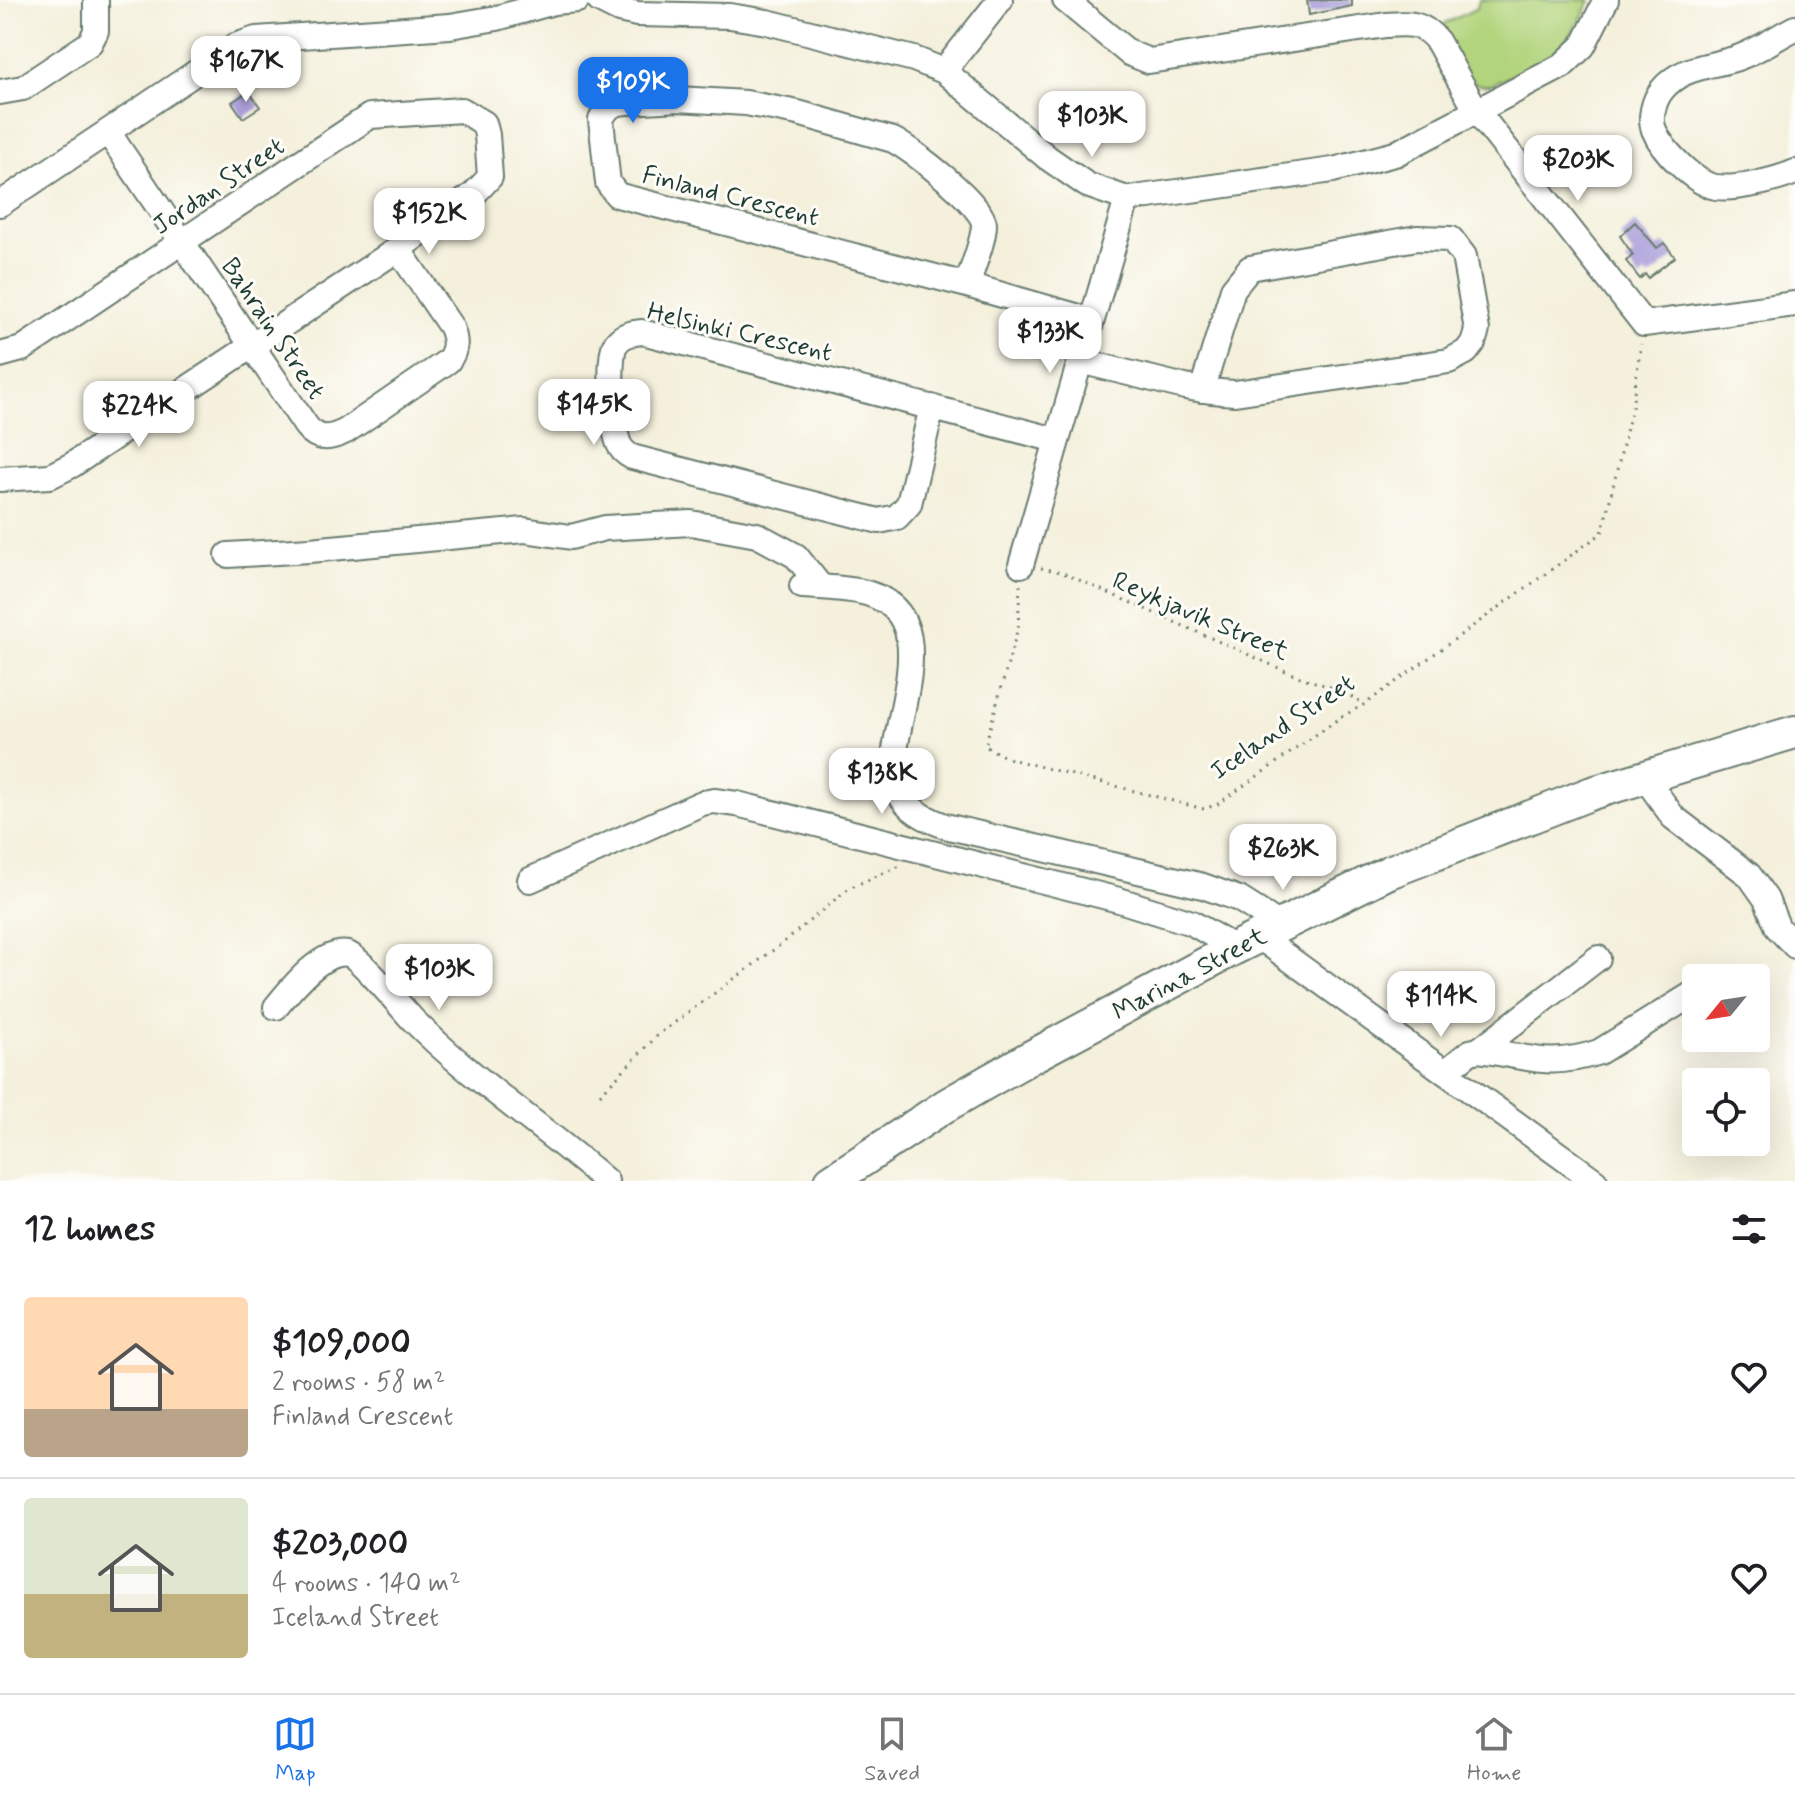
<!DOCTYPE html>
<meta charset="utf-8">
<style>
body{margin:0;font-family:Mynerve,sans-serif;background:#f6f6f6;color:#202124;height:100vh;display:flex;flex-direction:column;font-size:30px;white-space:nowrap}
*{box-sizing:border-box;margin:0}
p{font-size:26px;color:#757577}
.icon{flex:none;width:44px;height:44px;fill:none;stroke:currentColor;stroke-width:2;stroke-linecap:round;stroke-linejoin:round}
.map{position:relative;height:1181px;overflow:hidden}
.side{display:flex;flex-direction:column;background:#fff;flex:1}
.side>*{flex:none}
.needle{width:52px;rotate:240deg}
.tools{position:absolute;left:1682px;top:964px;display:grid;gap:16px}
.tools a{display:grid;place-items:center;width:88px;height:88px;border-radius:8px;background:#fff;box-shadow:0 8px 32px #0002;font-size:40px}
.price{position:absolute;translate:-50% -68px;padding:0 18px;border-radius:16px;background:#fff;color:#222;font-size:26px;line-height:52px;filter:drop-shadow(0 2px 4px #0008)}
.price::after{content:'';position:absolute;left:50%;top:48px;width:24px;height:18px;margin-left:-12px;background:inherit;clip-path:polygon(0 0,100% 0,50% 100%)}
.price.current{background:#1a73e8;color:#fff}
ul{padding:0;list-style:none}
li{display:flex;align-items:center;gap:24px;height:200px;padding:0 24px}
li+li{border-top:2px solid #e0e0e0}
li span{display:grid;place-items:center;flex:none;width:224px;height:160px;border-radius:8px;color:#555}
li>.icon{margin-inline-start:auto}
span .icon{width:96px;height:96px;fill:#fffc;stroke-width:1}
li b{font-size:34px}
h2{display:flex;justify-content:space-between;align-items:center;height:96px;padding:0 24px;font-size:34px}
.tab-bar{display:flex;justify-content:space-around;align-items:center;height:112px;border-top:2px solid #e0e0e0;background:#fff;font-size:22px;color:#757577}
.tab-bar a{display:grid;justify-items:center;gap:4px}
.tab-bar .current{color:#1a73e8}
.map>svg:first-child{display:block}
.green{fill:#b2d47d;stroke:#688858;stroke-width:2}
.building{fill:#a99dd9}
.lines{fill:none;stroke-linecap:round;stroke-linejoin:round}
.minor-casing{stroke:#6a7c6f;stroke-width:28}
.major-casing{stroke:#6a7c6f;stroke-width:36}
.path{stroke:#6a7c6f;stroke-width:3;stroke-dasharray:2 6;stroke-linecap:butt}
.minor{stroke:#fff;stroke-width:24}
.major{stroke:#fff;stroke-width:32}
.labels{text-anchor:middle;stroke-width:6;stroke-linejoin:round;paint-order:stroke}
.street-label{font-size:26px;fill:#1f3d34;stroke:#fdfcf7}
</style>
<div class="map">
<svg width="1795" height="1181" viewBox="0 0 1795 1181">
<rect width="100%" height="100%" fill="#fdfcf7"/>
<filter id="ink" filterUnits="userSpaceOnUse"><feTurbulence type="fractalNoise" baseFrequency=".0125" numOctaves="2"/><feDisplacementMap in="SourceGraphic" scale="16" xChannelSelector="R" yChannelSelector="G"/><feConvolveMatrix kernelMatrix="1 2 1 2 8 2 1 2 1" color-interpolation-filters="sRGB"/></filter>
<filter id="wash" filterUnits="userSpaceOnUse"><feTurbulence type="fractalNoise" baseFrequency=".006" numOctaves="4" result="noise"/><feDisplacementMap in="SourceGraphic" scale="32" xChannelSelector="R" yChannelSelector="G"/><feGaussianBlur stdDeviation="1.8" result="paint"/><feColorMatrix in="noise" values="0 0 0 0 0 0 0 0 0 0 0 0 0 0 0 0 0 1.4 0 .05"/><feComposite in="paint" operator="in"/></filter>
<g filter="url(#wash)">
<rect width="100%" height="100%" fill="#f4f0dc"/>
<path class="green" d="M1479 0H1590C1565 57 1543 59 1491 85 1459 89 1451 49 1440 26L1477 8Z"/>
<g id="blocks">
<g class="building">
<polygon points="1307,0 1352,0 1352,6 1309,15"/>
<polygon points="249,91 260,107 243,118 232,102"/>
<polygon points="1635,222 1657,248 1664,243 1675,257 1648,278 1645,274 1640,279 1626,261 1633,255 1620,236"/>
</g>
</g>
</g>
<g filter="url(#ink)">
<use href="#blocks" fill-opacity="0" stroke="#6a7c6f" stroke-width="2"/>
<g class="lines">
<g class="minor-casing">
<g id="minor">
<polyline points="599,0 619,10 637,14 730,16 767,22 914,59 944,71 1048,158 1087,185 1127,199 1333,170 1395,154 1562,66 1583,46 1606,0"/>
<path d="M1065 0 1129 53 1149 61 1386 25C1409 23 1423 22 1438 42L1476 110 1644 324 1795 304"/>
<path d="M1795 28C1777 37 1759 50 1740 57 1713 67 1682 65 1662 90 1654 100 1649 118 1654 130 1662 150 1695 184 1716 187 1736 190 1777 180 1795 172"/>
<polyline points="944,71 1000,0"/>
<polyline points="0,92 23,88 90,43 96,31 96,0"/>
<path d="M108 132 306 426C318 441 330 439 346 431L448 361C457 349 456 340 451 327L398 249"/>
<polyline points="0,204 216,59 235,46 256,39 450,26 497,18 554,2 577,0"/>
<path d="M967 285C972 268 984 241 984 224 983 204 911 149 893 140L798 113 746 103 678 99 628 102C613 103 607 106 601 120L608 183 617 195 967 285 1090 320"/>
<polyline points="0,355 22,349 370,116 462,110 484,123 487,135 490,177 474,194 398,249 72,465 50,476 0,479"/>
<path d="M1080 361 1185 387C1202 390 1218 392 1235 393L1449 361 1466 352 1473 343 1477 330 1464 256 1451 239 1417 238 1250 268 1233 289 1202 390"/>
<path d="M932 407 909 504 897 517 879 521 632 457C626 454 622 451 619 444 612 429 608 359 615 345 621 335 631 333 642 332L1056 440"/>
<polyline points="228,555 310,550 524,530 571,537 605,528 691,523 757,535 796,556 821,587"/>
<polyline points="1021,565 1127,199"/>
<path d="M802 586C821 587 840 588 858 591 950 609 892 714 893 774 898 804 918 816 945 826L1203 886 1239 899 1280 925"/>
<polyline points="1644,776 1673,817 1749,875 1766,899 1778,928 1795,946"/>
<polyline points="530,880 702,803 714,801 737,804 1119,900 1192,923 1235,948"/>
<polyline points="1258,936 1595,1181"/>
<path d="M276 1007C291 989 322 949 348 954 359 957 401 1007 412 1019 471 1079 543 1126 606 1181"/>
<polyline points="1479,1050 1598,958"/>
<path d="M1445 1072 1470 1052 1479 1050C1528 1056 1548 1069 1599 1052L1696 992"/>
</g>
</g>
<g class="major-casing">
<polyline id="major" points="831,1181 945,1106 1029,1058 1235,948 1389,872 1592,793 1795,732"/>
</g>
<g class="path">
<polyline points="1041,568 1061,572 1297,676 1339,690 1365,704"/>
<polyline points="1020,585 1018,628 985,746 1007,758 1204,809 1218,804 1341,717 1365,704 1602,533 1632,407 1641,344"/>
<polyline points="600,1094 659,1034 783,943 849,888 900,866"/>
</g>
<use href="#minor" class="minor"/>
<use href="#major" class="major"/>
</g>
</g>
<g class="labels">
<g class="street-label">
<text transform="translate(218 185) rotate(-34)" y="9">Jordan Street</text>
<text transform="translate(731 195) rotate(14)" y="9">Finland Crescent</text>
<text transform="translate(274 328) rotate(56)" y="9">Bahrain Street</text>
<text transform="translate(740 331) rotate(13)" y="9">Helsinki Crescent</text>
<text transform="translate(1201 615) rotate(23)" y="9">Reykjavik Street</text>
<text transform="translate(1282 726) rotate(-34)" y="9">Iceland Street</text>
<text transform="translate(1189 973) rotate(-28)" y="9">Marina Street</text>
</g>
</g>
</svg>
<div class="tools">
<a><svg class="needle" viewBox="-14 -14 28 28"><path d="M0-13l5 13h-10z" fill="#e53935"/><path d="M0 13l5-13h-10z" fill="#757577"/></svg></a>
<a><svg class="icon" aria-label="locate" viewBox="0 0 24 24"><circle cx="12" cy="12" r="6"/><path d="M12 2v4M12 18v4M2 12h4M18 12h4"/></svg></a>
</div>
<b class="price" style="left:246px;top:104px">$167K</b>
<b class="price current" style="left:633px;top:125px">$109K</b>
<b class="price" style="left:1092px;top:159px">$103K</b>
<b class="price" style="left:1578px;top:203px">$203K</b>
<b class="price" style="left:429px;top:256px">$152K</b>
<b class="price" style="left:1050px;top:375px">$133K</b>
<b class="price" style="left:594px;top:447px">$145K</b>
<b class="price" style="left:139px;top:449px">$224K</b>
<b class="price" style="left:882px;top:816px">$138K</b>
<b class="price" style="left:1283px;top:892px">$263K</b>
<b class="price" style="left:439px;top:1012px">$103K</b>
<b class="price" style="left:1441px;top:1039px">$114K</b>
</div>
<section class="side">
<h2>12 homes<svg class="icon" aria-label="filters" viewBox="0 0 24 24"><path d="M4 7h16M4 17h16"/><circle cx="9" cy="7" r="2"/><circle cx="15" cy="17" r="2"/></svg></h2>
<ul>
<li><span style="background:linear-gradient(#ffd9b3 70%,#b9a48a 0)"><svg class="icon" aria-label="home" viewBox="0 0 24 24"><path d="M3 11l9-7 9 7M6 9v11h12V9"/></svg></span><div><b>$109,000</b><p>2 rooms · 58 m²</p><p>Finland Crescent</p></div><svg class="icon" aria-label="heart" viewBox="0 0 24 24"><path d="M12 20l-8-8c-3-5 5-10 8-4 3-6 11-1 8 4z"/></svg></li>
<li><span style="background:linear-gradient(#dfe7d0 60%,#c2b280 0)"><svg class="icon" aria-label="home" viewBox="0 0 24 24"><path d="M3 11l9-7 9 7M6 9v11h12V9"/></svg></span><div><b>$203,000</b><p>4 rooms · 140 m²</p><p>Iceland Street</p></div><svg class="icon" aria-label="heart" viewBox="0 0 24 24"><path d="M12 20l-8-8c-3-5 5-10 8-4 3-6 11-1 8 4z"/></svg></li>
</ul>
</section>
<nav class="tab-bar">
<a class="current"><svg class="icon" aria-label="map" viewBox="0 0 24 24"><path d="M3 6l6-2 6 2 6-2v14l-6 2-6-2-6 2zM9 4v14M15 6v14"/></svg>Map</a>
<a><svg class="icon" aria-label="saved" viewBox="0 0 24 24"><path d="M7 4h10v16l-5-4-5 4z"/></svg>Saved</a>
<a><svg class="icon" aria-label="home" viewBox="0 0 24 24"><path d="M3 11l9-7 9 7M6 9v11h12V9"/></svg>Home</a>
</nav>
